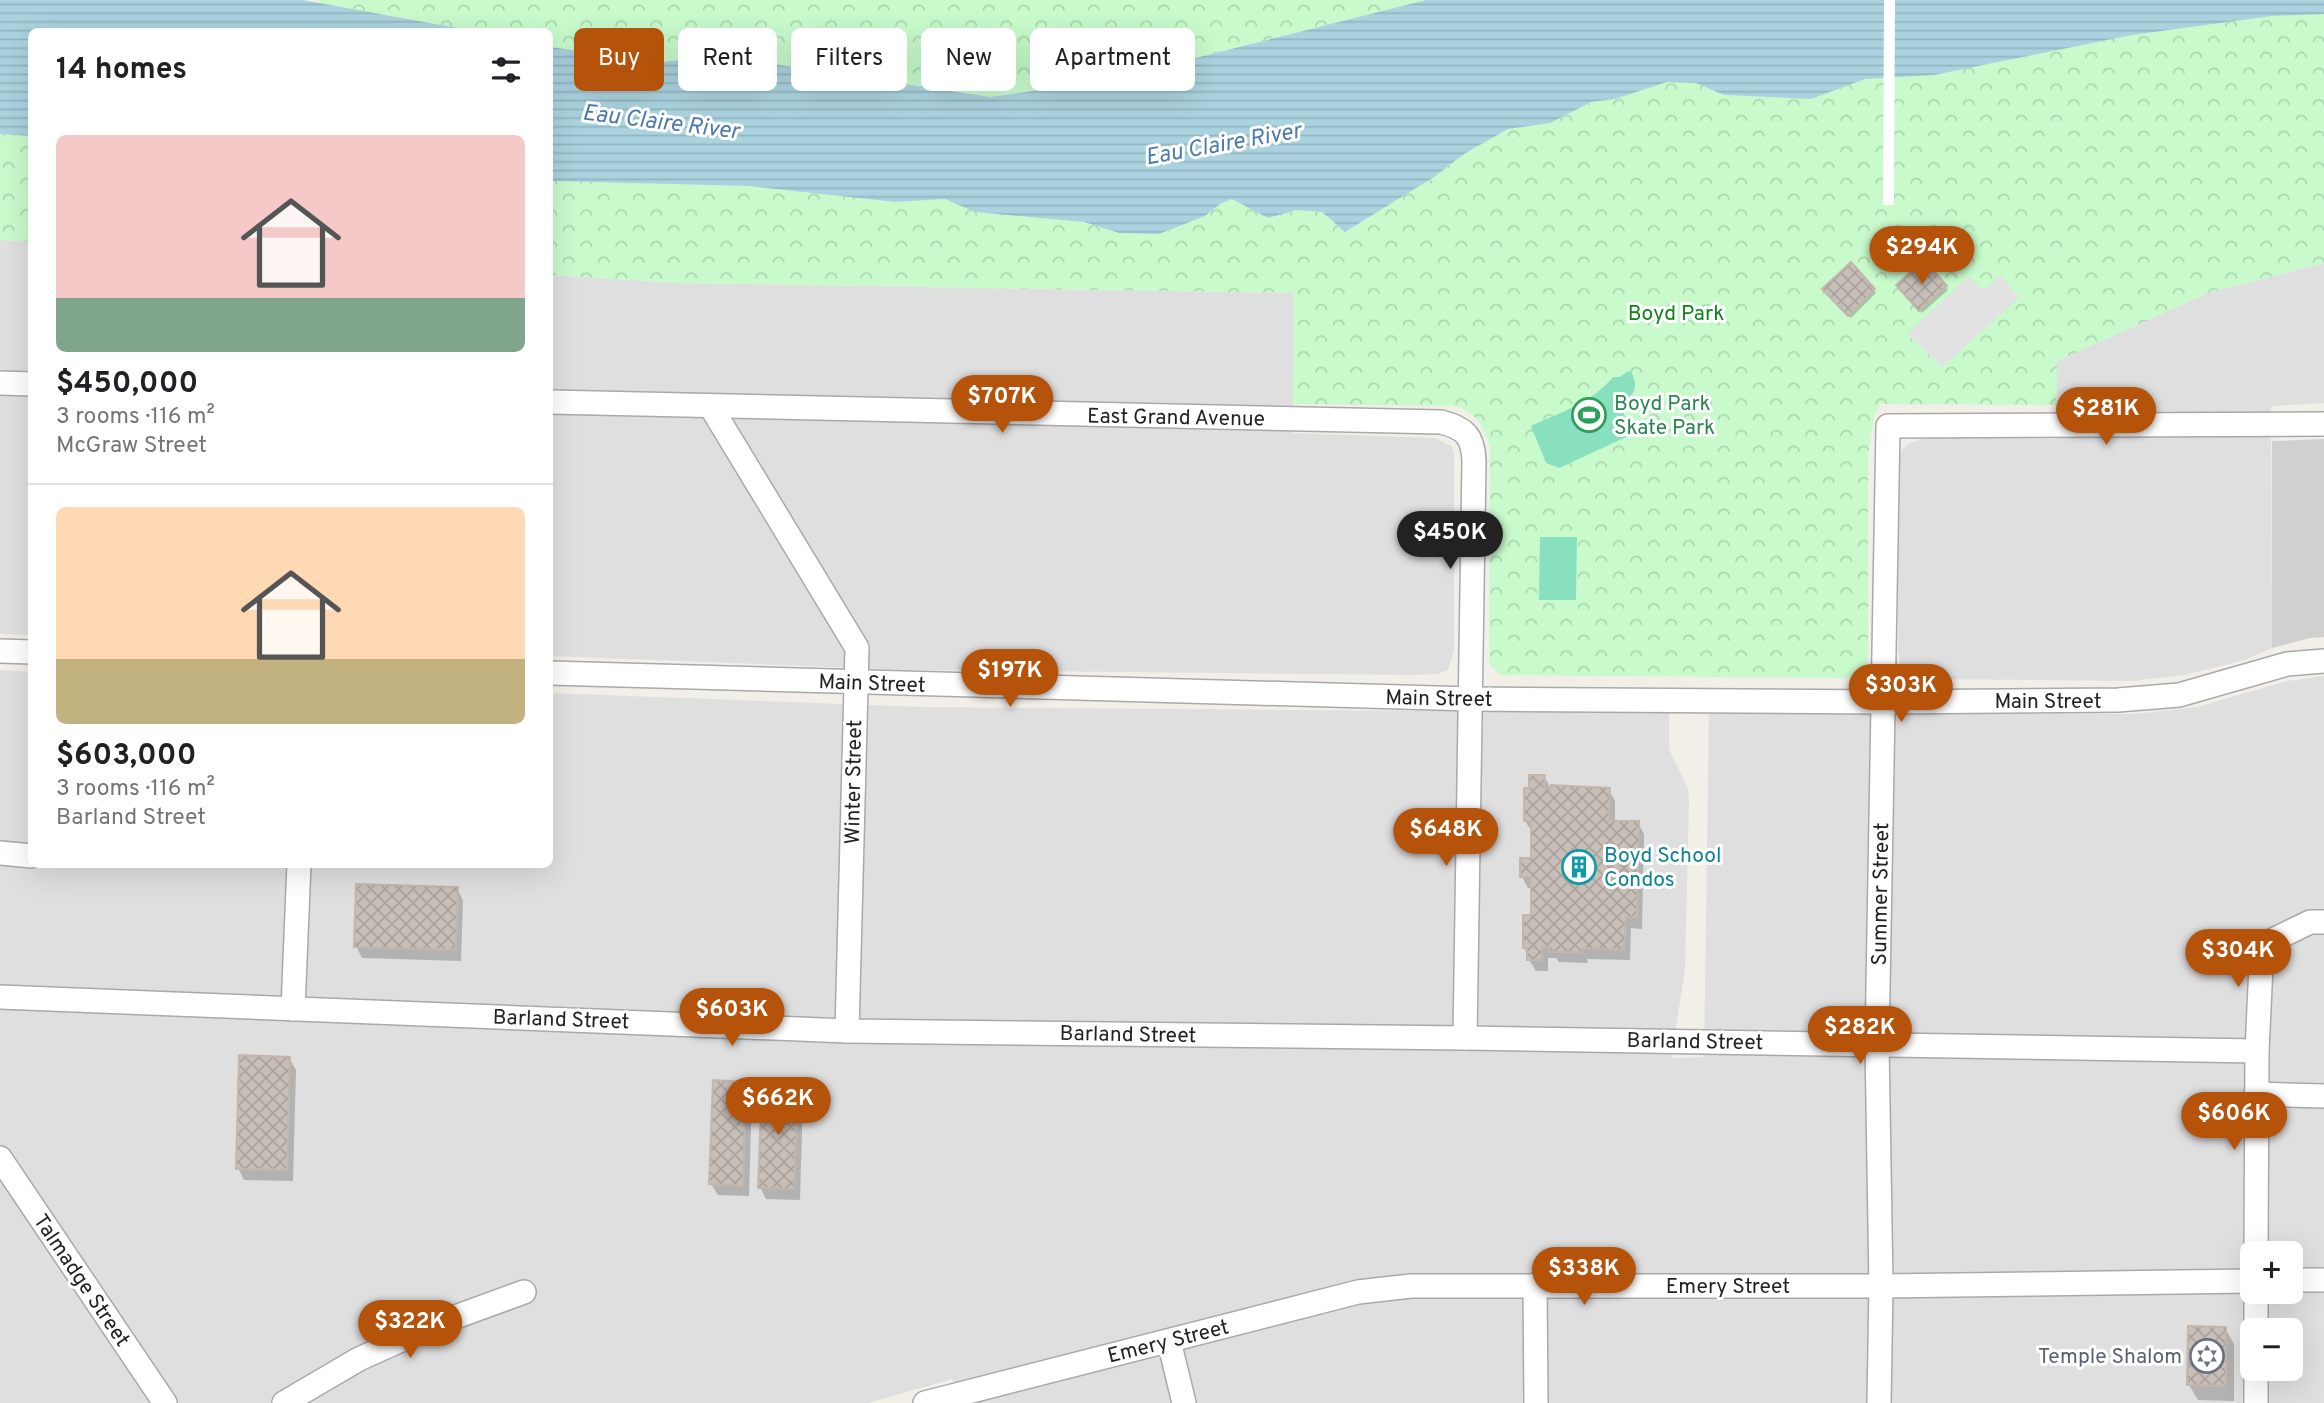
<!DOCTYPE html>
<meta charset="utf-8">
<style>
body{margin:0;font-family:Overpass,sans-serif;background:#f2f2f2;color:#202124;height:100vh;display:flex;flex-direction:column;font-size:26px;white-space:nowrap}
*{box-sizing:border-box;margin:0}
p{font-size:23px;color:#757577}
.icon{flex:none;width:38px;height:38px;fill:none;stroke:currentColor;stroke-width:2;stroke-linecap:round;stroke-linejoin:round}
.map{position:relative;flex:1;overflow:hidden}
.panel{position:absolute;left:28px;top:28px;width:525px;height:840px;display:flex;flex-direction:column;background:#fff;border-radius:10px;box-shadow:0 7px 28px #0002}
.panel>*{flex:none}
.top-card{position:absolute;left:574px;top:28px;width:665px;height:63px;display:flex;gap:14px}
.fabs{position:absolute;left:2240px;top:1241px;display:grid;gap:14px}
.fabs a{display:grid;place-items:center;width:63px;height:63px;border-radius:10px;background:#fff;box-shadow:0 7px 28px #0002;font-size:35px}
.price{position:absolute;translate:-50% -60px;padding:0 16px;border-radius:24px;background:#b45309;color:#fff;font-size:23px;line-height:46px;filter:drop-shadow(0 2px 4px #0008)}
.price::after{content:'';position:absolute;left:50%;top:42px;width:21px;height:16px;margin-left:-10px;background:inherit;clip-path:polygon(0 0,100% 0,50% 100%)}
.price.on{background:#222;color:#fff}
ul{padding:0;list-style:none}
li{display:grid;align-content:center;gap:14px;height:371px;padding:0 28px}
li+li{border-top:2px solid #e0e0e0}
li span{display:grid;place-items:center;height:217px;border-radius:10px;color:#555}
li>.icon{margin-inline-start:auto}
span .icon{width:126px;height:126px;fill:#fffc;stroke-width:1}
li b{font-size:30px}
h2{display:flex;justify-content:space-between;align-items:center;height:84px;padding:0 28px;font-size:30px}
.pill{padding:0 24px;border-radius:10px;background:#fff;box-shadow:0 7px 28px #0002;font-size:24px;line-height:63px}
.pill.on{background:#b45309;color:#fff}
.map>svg:first-child{display:block}
.residential{fill:#e0dfdf;fill-rule:evenodd}
.religious{fill:#d0d0d0}
.park{fill:url(#park-crowns)}
.pitch{fill:#88e0be}
.parking{fill:#e2e2e2}
.water{fill:url(#water-rules)}
.pier{fill:#fff}
.shadow{fill:#0003}
.building{fill:url(#building-cross-hatch);stroke:#c4b6ab;stroke-width:2}
.lines{fill:none;stroke-linecap:round;stroke-linejoin:round}
.minor-casing{stroke:#a9a9a9;stroke-width:26}
.minor{stroke:#fff;stroke-width:23}
.labels{text-anchor:middle;stroke-width:6;stroke-linejoin:round;paint-order:stroke}
.park-label{font-size:21px;fill:#0c8416;stroke:#fff}
.leisure-label{font-size:21px;fill:#27864d;stroke:#fff;text-anchor:start}
.street-label{font-size:21px;fill:#222;stroke:#fff}
.culture-label{font-size:21px;fill:#0d838f;stroke:#fff;text-anchor:start}
.worship-label{font-size:21px;fill:#5b616d;stroke:#fff;text-anchor:end}
.water-label{font-size:23px;font-style:italic;fill:#4a7aab;stroke:#fff}
</style>
<div class="map">
<svg width="2324" height="1403" viewBox="0 0 2324 1403">
<defs>
<pattern id="park-crowns" width="20" height="18" patternUnits="userSpaceOnUse" patternTransform="scale(1.75)"><rect width="20" height="18" fill="#c8facc"/><path d="M2 6a3 3 0 1 1 6 0M12 15a3 3 0 1 1 6 0" fill="none" stroke="#acd6af"/></pattern>
<pattern id="water-rules" width="6" height="5" patternUnits="userSpaceOnUse" patternTransform="scale(1.75)"><rect width="6" height="5" fill="#aad3df"/><path d="M0 2.5h6" fill="none" stroke="#92b5bf"/></pattern>
<pattern id="building-cross-hatch" width="8" height="8" patternUnits="userSpaceOnUse" patternTransform="scale(1.75)"><rect width="8" height="8" fill="#c7bfb8"/><path d="M0 0l8 8M0 8l8-8" fill="none" stroke="#aba49e"/></pattern>
</defs>
<rect width="100%" height="100%" fill="#f2efe9"/>
<g class="residential">
<polygon points="0,240 31,242 32,635 0,634"/>
<polygon points="2324,263 2324,403 2271,406 2272,648 2244,660 2185,675 2132,681 1917,679 1902,672 1898,651 1898,468 1902,450 1908,444 1925,438 2057,439 2056,361 2208,293"/>
<polygon points="550,275 680,283 1295,293 1293,433 1435,438 1451,446 1454,452 1454,650 1448,670 1438,674 1413,675 910,670 550,656"/>
<path d="M0 670 31 672 32 864H550V693L924 707 1669 713V749L1688 789 1689 804 1685 970 1671 1058 1704 1057 1709 713 2134 714 2197 707 2287 681 2324 676V1403H967L952 1379 868 1403H0ZM2252 1253H2291V1292H2252ZM2252 1330H2291V1368H2252Z"/>
</g>
<polygon class="religious" points="2324,439 2324,637 2310,638 2272,648 2272,441"/>
<g class="park">
<polygon points="319,0 1426,0 1104,81 990,97 715,55 664,62 550,47 550,32 474,31 319,3"/>
<path d="M2324 14V263L2208 293 2057 361 2056 405 1880 404 1874 417 1868 454V654C1867 669 1864 675 1850 678L1500 675 1490 665 1489 656 1490 446C1484 426 1475 410 1454 406L1293 404 1294 293 680 283 550 275V181L748 186 895 202 945 199 975 212 1084 222 1119 233 1159 234 1205 216 1220 204 1232 199 1268 218 1296 210 1322 212 1345 232 1434 177 1464 154 1508 129 1550 123 1591 102 1615 99 1667 82 1697 83 1724 95 1811 99 1865 79 1934 75 2132 35 2272 16Z"/>
<polygon points="0,134 31,136 31,242 0,240"/>
</g>
<g class="pitch">
<path d="M1628 371 1632 373C1639 391 1633 394 1620 405L1633 434 1559 468 1546 463 1531 426C1559 413 1593 402 1613 377H1620Z"/>
<polygon points="1540,537 1577,537 1576,600 1539,600"/>
</g>
<polygon class="parking" points="2000,275 2019,298 1942,367 1907,334 1968,277 1984,290"/>
<g class="water">
<polygon points="0,0 303,0 474,31 32,32 31,136 0,134"/>
<polygon points="1426,0 2324,0 2324,14 2272,16 2132,35 1934,75 1865,79 1811,99 1724,95 1696,83 1667,82 1615,99 1591,102 1550,123 1508,129 1464,154 1434,177 1345,232 1322,212 1296,210 1268,218 1232,199 1220,204 1205,216 1159,234 1119,233 1084,222 975,212 945,199 895,202 748,186 550,181 550,47 664,62 715,55 990,97 1104,81"/>
</g>
<polygon class="pier" points="1884,0 1895,0 1894,205 1883,205"/>
<g class="shadow">
<polygon points="1924,263 1948,290 1922,313 1900,288"/>
<polygon points="1874,290 1876,293 1851,318 1826,292"/>
<polygon points="1544,776 1552,791 1609,790 1615,801 1615,823 1638,823 1644,834 1642,929 1631,928 1630,960 1587,959 1588,963 1559,962 1556,958 1548,958 1548,971 1536,971 1529,960 1524,947 1533,916 1533,888 1528,888 1522,877 1532,859 1532,832 1525,821 1530,789"/>
<polygon points="457,889 463,900 461,961 362,958 356,946"/>
<polygon points="289,1058 296,1070 293,1181 244,1180 238,1168"/>
<polygon points="745,1083 752,1095 749,1196 718,1195 711,1184"/>
<polygon points="797,1087 803,1098 800,1200 766,1199 760,1187"/>
<polygon points="2225,1328 2234,1344 2234,1401 2198,1400 2189,1385"/>
</g>
<g class="building">
<polygon points="1924,260 1947,286 1919,311 1896,285"/>
<polygon points="1851,262 1875,289 1848,316 1822,289"/>
<polygon points="1529,775 1545,775 1544,789 1551,788 1551,785 1610,788 1609,821 1639,821 1637,918 1626,917 1624,950 1582,948 1582,952 1550,952 1549,947 1542,947 1542,960 1527,960 1527,948 1523,948 1523,915 1531,915 1531,877 1520,877 1520,858 1531,858 1531,821 1524,821 1524,788 1529,788"/>
<polygon points="356,884 458,887 456,950 354,947"/>
<polygon points="239,1055 290,1057 287,1170 236,1169"/>
<polygon points="713,1080 746,1082 743,1186 709,1184"/>
<polygon points="762,1084 798,1085 794,1189 758,1188"/>
<polygon points="2188,1326 2226,1327 2226,1386 2187,1385"/>
</g>
<g class="lines">
<g class="minor-casing">
<g id="minor">
<polyline points="0,383 32,384"/>
<path d="M550 402 1441 422C1465 428 1473 436 1474 461L1465 1038"/>
<polyline points="711,407 857,648 847,1031"/>
<polyline points="0,651 32,652"/>
<polyline points="550,673 1471,699 1884,702 2118,700 2179,695 2287,664 2324,661"/>
<polyline points="0,853 32,856"/>
<polyline points="0,997 847,1031 1465,1038 2257,1051"/>
<polyline points="293,1009 299,864"/>
<polyline points="2256,1094 2324,1096"/>
<polyline points="0,1158 165,1403"/>
<polyline points="2256,1253 2257,1051 2261,965 2273,940 2310,922 2324,922"/>
<polyline points="2291,1280 2324,1280"/>
<polyline points="1535,1285 1536,1403"/>
<polyline points="2256,1292 2256,1330"/>
<polyline points="1169,1341 1184,1403"/>
<polyline points="2256,1368 2256,1403"/>
<polyline points="284,1403 359,1359 439,1323 524,1292"/>
<polyline points="925,1403 1358,1292 1411,1286 1881,1286 2252,1281"/>
<polyline points="1879,1403 1881,1286 1877,1044 1888,426 2324,424"/>
</g>
</g>
<use href="#minor" class="minor"/>
</g>
<defs>
<g id="stadium-ring" transform="scale(1.75)"><circle r="9.5" fill="#fff" stroke="#2e9e5b" stroke-width="1.5"/><path d="M0-5a6.5 5 0 1 0 0 10a6.5 5 0 1 0 0-10ZM-3.5-1.8h7v3.6h-7Z" fill="#2e9e5b"/></g>
<g id="building-ring" transform="scale(1.75)"><circle r="9.5" fill="#fff" stroke="#0f9aa8" stroke-width="1.5"/><path d="M-4-6H4V6H1V3H-1V6H-4ZM-2.5-4.3h1.7v1.8h-1.7ZM.8-4.3h1.7v1.8H.8ZM-2.5-1h1.7V.8h-1.7ZM.8-1h1.7V.8H.8Z" fill="#0f9aa8"/></g>
<g id="synagogue-ring" transform="scale(1.75)"><circle r="9.5" fill="#fff" stroke="#6b7280" stroke-width="1.5"/><path d="M0-6.5L5.6 3.2H-5.6ZM0 6.5L5.6-3.2H-5.6Z" fill="#6b7280"/></g>
</defs>
<g fill-rule="evenodd">
<use href="#stadium-ring" x="1589" y="415"/>
<use href="#building-ring" x="1579" y="867"/>
<use href="#synagogue-ring" x="2207" y="1356"/>
</g>
<g class="labels">
<g class="park-label">
<text x="1676" y="320">Boyd Park</text>
</g>
<g class="leisure-label">
<text x="1614" y="410">Boyd Park<tspan x="1614" dy="24">Skate Park</tspan></text>
</g>
<g class="street-label">
<text transform="translate(1176 417) rotate(1)" y="7">East Grand Avenue</text>
<text transform="translate(872 683) rotate(2)" y="7">Main Street</text>
<text transform="translate(1439 698) rotate(1)" y="7">Main Street</text>
<text x="2048" y="708">Main Street</text>
<text transform="translate(853 782) rotate(-89)" y="7">Winter Street</text>
<text transform="translate(1880 894) rotate(-89)" y="7">Summer Street</text>
<text transform="translate(561 1019) rotate(2)" y="7">Barland Street</text>
<text transform="translate(1128 1034) rotate(1)" y="7">Barland Street</text>
<text transform="translate(1695 1041) rotate(1)" y="7">Barland Street</text>
<text transform="translate(82 1280) rotate(56)" y="7">Talmadge Street</text>
<text x="1728" y="1293">Emery Street</text>
<text transform="translate(1168 1341) rotate(-14)" y="7">Emery Street</text>
</g>
<g class="culture-label">
<text x="1604" y="862">Boyd School<tspan x="1604" dy="24">Condos</tspan></text>
</g>
<g class="worship-label">
<text x="2182" y="1363">Temple Shalom</text>
</g>
<g class="water-label">
<text transform="translate(661 121) rotate(7)" y="8">Eau Claire River</text>
<text transform="translate(1223 143) rotate(-10)" y="8">Eau Claire River</text>
</g>
</g>
</svg>
<div class="fabs">
<a>+</a>
<a>−</a>
</div>
<b class="price" style="left:1922px;top:286px">$294K</b>
<b class="price" style="left:1002px;top:435px">$707K</b>
<b class="price" style="left:2106px;top:447px">$281K</b>
<b class="price on" style="left:1450px;top:571px">$450K</b>
<b class="price" style="left:1010px;top:709px">$197K</b>
<b class="price" style="left:1901px;top:724px">$303K</b>
<b class="price" style="left:1446px;top:868px">$648K</b>
<b class="price" style="left:2238px;top:989px">$304K</b>
<b class="price" style="left:732px;top:1048px">$603K</b>
<b class="price" style="left:1860px;top:1066px">$282K</b>
<b class="price" style="left:778px;top:1137px">$662K</b>
<b class="price" style="left:2234px;top:1152px">$606K</b>
<b class="price" style="left:1584px;top:1307px">$338K</b>
<b class="price" style="left:410px;top:1360px">$322K</b>
<div class="top-card">
<a class="pill on">Buy</a>
<a class="pill">Rent</a>
<a class="pill">Filters</a>
<a class="pill">New</a>
<a class="pill">Apartment</a>
</div>
<section class="panel">
<h2>14 homes<svg class="icon" aria-label="filters" viewBox="0 0 24 24"><path d="M4 7h16M4 17h16"/><circle cx="9" cy="7" r="2"/><circle cx="15" cy="17" r="2"/></svg></h2>
<ul>
<li><span style="background:linear-gradient(#f6c9c9 75%,#7fa58c 0)"><svg class="icon" aria-label="home" viewBox="0 0 24 24"><path d="M3 11l9-7 9 7M6 9v11h12V9"/></svg></span><div><b>$450,000</b><p>3 rooms · 116 m²</p><p>McGraw Street</p></div></li>
<li><span style="background:linear-gradient(#ffd9b3 70%,#c2b280 0)"><svg class="icon" aria-label="home" viewBox="0 0 24 24"><path d="M3 11l9-7 9 7M6 9v11h12V9"/></svg></span><div><b>$603,000</b><p>3 rooms · 116 m²</p><p>Barland Street</p></div></li>
</ul>
</section>
</div>
